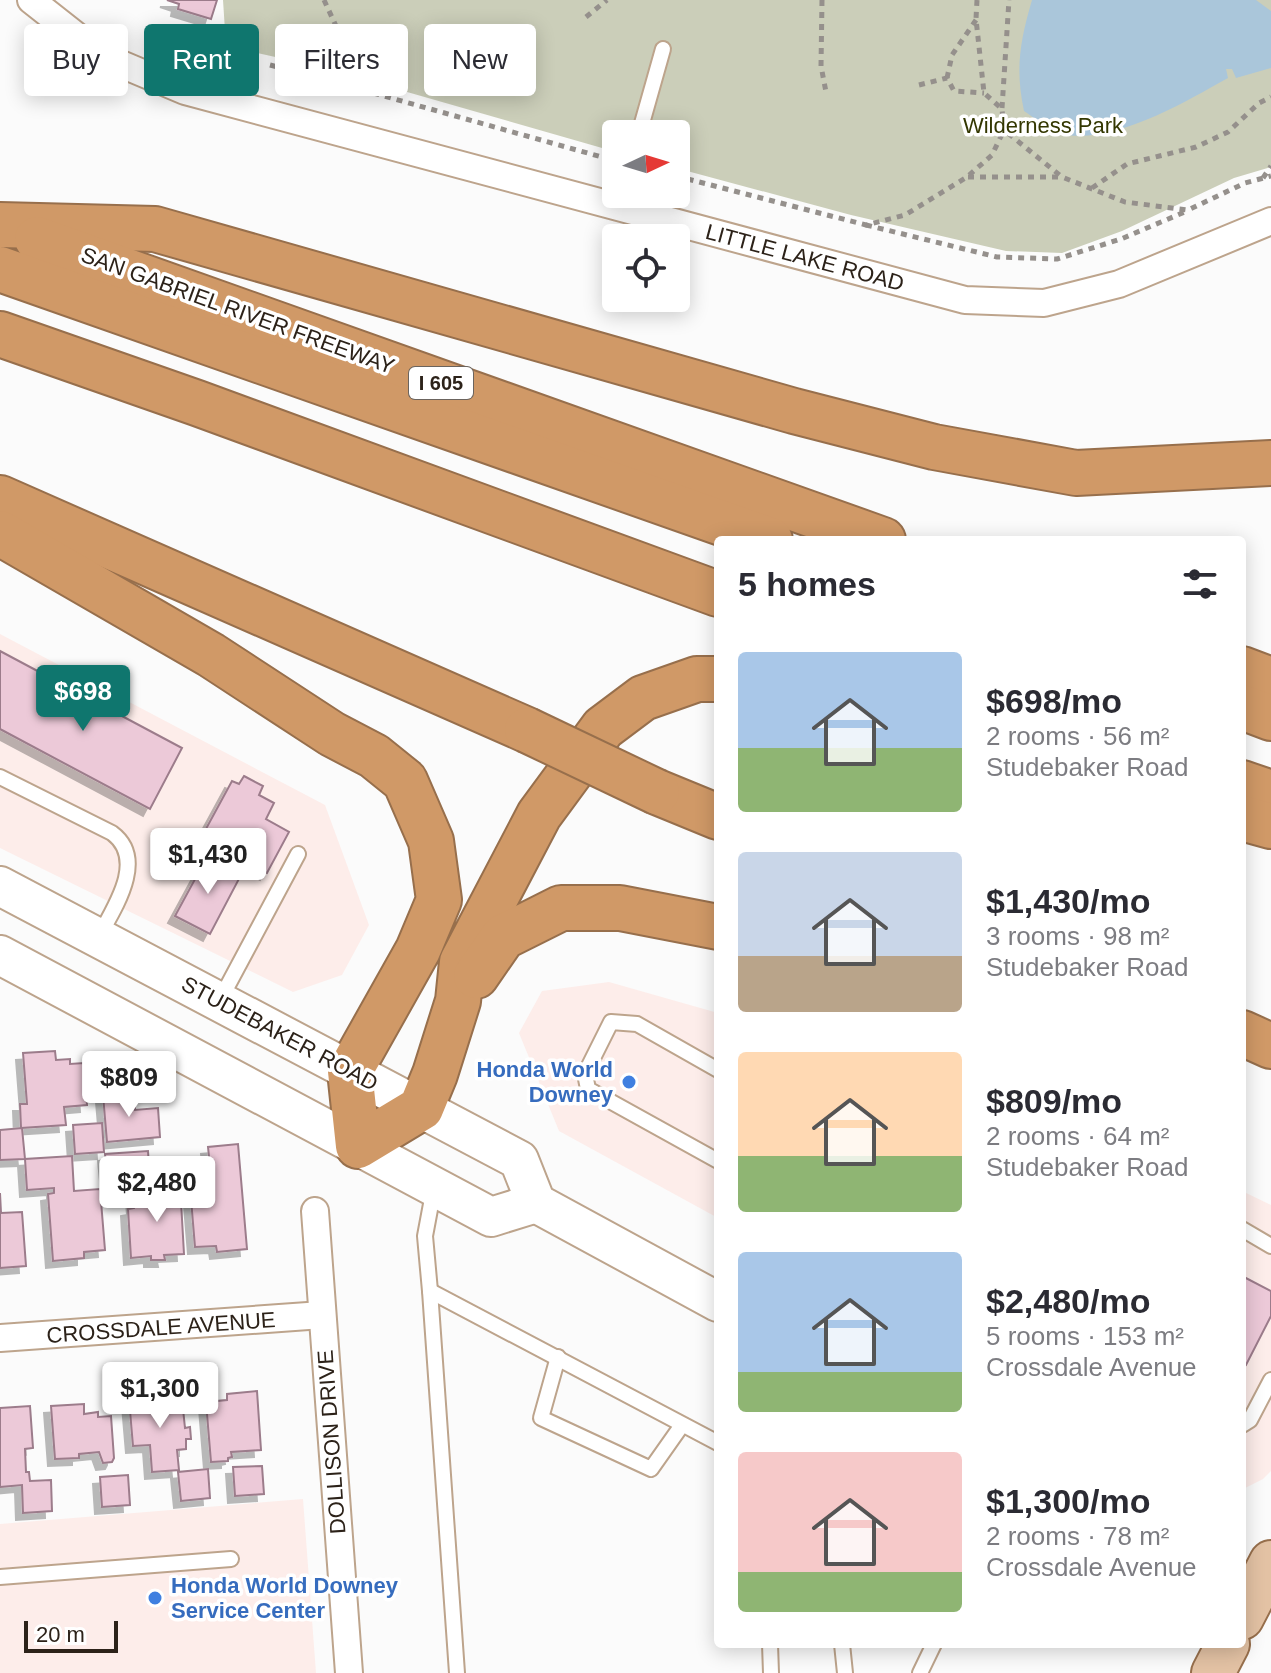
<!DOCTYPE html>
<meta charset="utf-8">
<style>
body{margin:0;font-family:Arial,sans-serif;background:#f7f7f7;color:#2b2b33;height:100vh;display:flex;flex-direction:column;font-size:30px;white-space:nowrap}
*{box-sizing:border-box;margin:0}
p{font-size:26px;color:#7c7c81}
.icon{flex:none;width:44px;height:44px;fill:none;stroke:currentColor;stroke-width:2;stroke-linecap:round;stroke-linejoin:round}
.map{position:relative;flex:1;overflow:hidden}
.sheet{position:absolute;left:714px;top:536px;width:532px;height:1112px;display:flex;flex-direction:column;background:#fff;border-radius:8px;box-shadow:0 4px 20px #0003}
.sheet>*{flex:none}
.guide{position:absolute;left:24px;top:24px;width:570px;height:72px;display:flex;gap:16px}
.needle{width:52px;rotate:86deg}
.tools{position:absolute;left:602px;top:120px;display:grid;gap:16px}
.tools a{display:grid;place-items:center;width:88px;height:88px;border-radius:8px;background:#fff;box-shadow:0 4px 20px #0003;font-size:40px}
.scale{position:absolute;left:24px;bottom:20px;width:94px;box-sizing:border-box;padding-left:8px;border:4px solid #2c2219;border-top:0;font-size:22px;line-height:28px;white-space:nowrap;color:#2c2219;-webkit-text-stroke:6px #fff;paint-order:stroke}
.price{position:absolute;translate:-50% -68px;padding:0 18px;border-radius:8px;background:#fff;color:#222;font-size:26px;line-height:52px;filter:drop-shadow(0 2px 4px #0008)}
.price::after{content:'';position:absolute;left:50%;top:48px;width:24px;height:18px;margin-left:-12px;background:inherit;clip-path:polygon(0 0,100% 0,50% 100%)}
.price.current{background:#0f766e;color:#fff}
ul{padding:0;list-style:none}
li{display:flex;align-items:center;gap:24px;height:200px;padding:0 24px}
li span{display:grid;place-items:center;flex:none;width:224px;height:160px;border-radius:8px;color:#555}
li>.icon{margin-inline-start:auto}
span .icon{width:96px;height:96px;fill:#fffc;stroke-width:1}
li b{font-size:34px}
h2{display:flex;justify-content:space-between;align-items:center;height:96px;padding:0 24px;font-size:34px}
.tag{padding:0 28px;border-radius:8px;background:#fff;box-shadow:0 4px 20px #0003;font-size:28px;line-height:72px}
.tag.current{background:#0f766e;color:#fff}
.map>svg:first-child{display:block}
.commercial{fill:#fdedea}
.green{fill:#cbceb9}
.water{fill:#aac6da}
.building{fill:#ecc9d8;stroke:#9c7c8b;stroke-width:2;filter:url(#shadow)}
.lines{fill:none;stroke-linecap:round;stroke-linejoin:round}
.lane-casing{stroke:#bda48c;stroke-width:18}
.street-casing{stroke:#bda48c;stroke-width:30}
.secondary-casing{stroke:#bda48c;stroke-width:42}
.primary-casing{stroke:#976f4c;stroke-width:46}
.highway-casing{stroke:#976f4c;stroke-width:48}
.path{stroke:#95908c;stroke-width:5;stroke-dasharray:6 6;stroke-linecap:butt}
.lane{stroke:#fff;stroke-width:14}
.street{stroke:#fff;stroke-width:26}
.secondary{stroke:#fff;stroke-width:38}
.primary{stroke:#e3c2a4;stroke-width:42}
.highway{stroke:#d09967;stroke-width:44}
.highway-bridge-casing{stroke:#976f4c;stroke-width:48;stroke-linecap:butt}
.highway-bridge{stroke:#d09967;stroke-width:44}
.shop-dot{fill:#3f7fe0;stroke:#fff;stroke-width:3}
.labels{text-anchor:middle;stroke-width:7;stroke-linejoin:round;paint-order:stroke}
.shield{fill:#fff;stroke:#6b645e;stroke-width:2}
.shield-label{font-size:20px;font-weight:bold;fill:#2c2219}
.park-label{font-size:22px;fill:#333701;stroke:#fff}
.street-label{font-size:22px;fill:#2c2219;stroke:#fff}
.shop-label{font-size:22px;font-weight:bold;fill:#366cbe;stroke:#fff;text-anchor:end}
</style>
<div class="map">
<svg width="1271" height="1673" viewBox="0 0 1271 1673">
<defs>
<filter id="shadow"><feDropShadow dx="-7" dy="7" stdDeviation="0" flood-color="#0004"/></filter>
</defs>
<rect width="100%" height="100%" fill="#fbfbfb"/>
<g class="commercial">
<polygon points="0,634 325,805 369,925 342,975 293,992 0,848"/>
<polygon points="609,982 718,1013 718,1218 559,1131 519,1033 542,991"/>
<polygon points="1242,1191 1271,1205 1271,1471 1263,1479 1243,1489"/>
<polygon points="303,1499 316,1673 0,1673 0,1524"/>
</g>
<polygon class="green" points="223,0 1271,0 1271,167 1234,178 1122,231 1062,253 1006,251 851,215 676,168 676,134 616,134 616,152 320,67 226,46"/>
<path class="water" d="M1032 0H1256L1271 11V68L1236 78 1232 69H1226L1228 78C1185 102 1129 135 1079 136 1058 136 1040 122 1024 111 1015 69 1020 41 1032 0Z"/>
<g class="building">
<polygon points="167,0 217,0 211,19 178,9 179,4"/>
<polygon points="0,651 182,748 150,809 0,729"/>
<polygon points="244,776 263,786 259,795 274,803 266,819 289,832 267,873 201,838 232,781 239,784"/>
<polygon points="207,857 241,875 210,934 175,916"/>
<polygon points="55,1051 56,1060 70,1059 70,1064 84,1063 87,1105 64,1107 66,1125 21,1128 20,1104 27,1104 23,1053"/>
<polygon points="134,1092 135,1110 158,1108 160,1137 107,1142 103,1095"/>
<polygon points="102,1123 104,1152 75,1154 73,1125"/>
<polygon points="22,1128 25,1159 0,1160 0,1130"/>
<polygon points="238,1144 247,1249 217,1252 216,1246 195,1247 190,1187 212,1185 208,1147"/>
<polygon points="148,1151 150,1181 108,1184 105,1154"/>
<polygon points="72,1156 74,1191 100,1189 105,1250 84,1252 84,1258 53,1261 48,1194 54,1193 54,1188 27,1190 25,1159"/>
<polygon points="180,1184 184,1254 164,1255 165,1260 151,1260 151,1256 131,1258 128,1209 134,1208 133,1194 139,1194 139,1191 163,1190 163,1185"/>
<polygon points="0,1193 1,1213 22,1212 26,1266 0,1268"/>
<polygon points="1242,1276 1271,1291 1271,1316 1246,1365 1242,1363"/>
<polygon points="257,1391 261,1450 231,1452 232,1457 228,1458 228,1461 211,1462 206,1402 227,1400 227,1394"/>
<polygon points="153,1397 153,1401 182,1399 185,1428 190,1427 191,1439 186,1439 186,1449 177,1450 179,1470 152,1472 150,1445 133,1446 129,1399"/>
<polygon points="84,1404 84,1414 98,1412 98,1417 111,1416 114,1458 112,1462 103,1463 99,1452 79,1454 79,1458 55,1459 51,1406"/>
<polygon points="30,1406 33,1448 25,1449 26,1472 29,1472 30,1481 51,1480 52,1511 23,1513 22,1485 0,1487 0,1408"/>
<polygon points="262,1466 264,1494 235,1496 233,1467"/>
<polygon points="208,1469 210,1498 181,1501 178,1472"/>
<polygon points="128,1475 130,1505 102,1507 100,1477"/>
</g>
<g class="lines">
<g class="lane-casing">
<g id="lane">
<polyline points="240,106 250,60 249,52"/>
<polyline points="639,134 663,49"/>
<path d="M0 777 112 833C147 859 115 907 99 936"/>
<polyline points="220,1000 298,854"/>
<polyline points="718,1070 637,1024 611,1022 585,1074 588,1089 718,1161"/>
<polyline points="1242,1229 1271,1246"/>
<polyline points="430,1291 425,1236 434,1188"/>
<polyline points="558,1357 541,1418 651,1469 682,1425"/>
<polyline points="1242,1425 1250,1420 1271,1380"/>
<polyline points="0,1577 231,1559"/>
<polyline points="770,1644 771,1673"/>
<polyline points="842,1644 845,1673"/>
<polyline points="457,1673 430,1291 718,1443"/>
<polyline points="920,1673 934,1644"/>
</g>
</g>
<g class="street-casing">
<g id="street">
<polyline points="31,0 102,56 185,91 965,300 1044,303 1119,284 1271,221"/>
<polyline points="315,1211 349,1673"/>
<polyline points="0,1338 322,1315"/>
</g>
</g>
<g class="secondary-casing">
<g id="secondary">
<polyline points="0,886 519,1160 536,1203 718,1302"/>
<polyline points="0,955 491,1217 536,1203"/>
</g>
</g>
<g class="primary-casing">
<g id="primary">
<polyline points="1242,1618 1271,1562"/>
<polyline points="1213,1673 1228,1644"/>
</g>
</g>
<g class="highway-casing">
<g id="highway">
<polyline points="0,225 155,229 794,411 934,447 1076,473 1271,463"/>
<polyline points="37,239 883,540"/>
<polyline points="0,269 770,540"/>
<polyline points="0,334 197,403 718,594"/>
<polyline points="0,498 527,730"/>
<polyline points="0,533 211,655 332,734 374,756 405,781 431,841 439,900 418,950 350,1071 358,1146 421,1108 435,1074 458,1001 462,962 539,815 603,728 643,698 697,679 718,679"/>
<polyline points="1242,669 1271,680"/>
<polyline points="1242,707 1271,718"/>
<polyline points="1242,783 1271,793"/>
<polyline points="657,792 718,817"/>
<polyline points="1242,818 1271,826"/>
<polyline points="476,976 503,937 561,908 620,908 718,927"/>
<polyline points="1242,1033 1271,1046"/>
</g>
</g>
<g class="path">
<polyline points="324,0 366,91 616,161"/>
<polyline points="822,0 821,66 826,92"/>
<polyline points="977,0 976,19 984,93 1002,109 1004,130 1062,177 1125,202 1188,210 1245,183 1271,176"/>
<polyline points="586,17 607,0"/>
<polyline points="270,65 365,90"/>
<polyline points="947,78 952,55 976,20"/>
<polyline points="919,85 947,78 954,91 984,93"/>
<polyline points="1002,108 1009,0"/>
<polyline points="676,176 866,225 905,215 967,177 992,155 1004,130"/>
<polyline points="968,177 1062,177"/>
<polyline points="1263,178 1271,166"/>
<polyline points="1092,188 1127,164 1196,147 1228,132 1259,103 1271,97"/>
<polyline points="866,225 997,257 1057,259 1121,239 1187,211"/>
</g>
<use href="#lane" class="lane"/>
<use href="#street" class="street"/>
<use href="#secondary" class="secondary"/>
<use href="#primary" class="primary"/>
<use href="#highway" class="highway"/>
<g class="highway-bridge-casing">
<polyline id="highway-bridge" points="527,730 657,792"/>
</g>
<use href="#highway-bridge" class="highway-bridge"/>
</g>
<g class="shop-dot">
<circle cx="629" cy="1082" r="8"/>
<circle cx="155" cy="1598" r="8"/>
</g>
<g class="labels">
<rect class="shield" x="409" y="367" width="64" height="32" rx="6"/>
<g class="shield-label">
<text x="441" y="390">I 605</text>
</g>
<g class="park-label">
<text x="1043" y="133">Wilderness Park</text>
</g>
<g class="street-label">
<text transform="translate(805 257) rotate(15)" y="8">LITTLE LAKE ROAD</text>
<text transform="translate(238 310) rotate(20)" y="8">SAN GABRIEL RIVER FREEWAY</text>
<text transform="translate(280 1033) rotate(28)" y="8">STUDEBAKER ROAD</text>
<text transform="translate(161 1327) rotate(-4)" y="8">CROSSDALE AVENUE</text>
<text transform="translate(331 1442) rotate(-94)" y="8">DOLLISON DRIVE</text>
</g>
<g class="shop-label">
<text x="613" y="1077">Honda World<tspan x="613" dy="25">Downey</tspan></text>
<text x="171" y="1593" text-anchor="start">Honda World Downey<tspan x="171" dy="25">Service Center</tspan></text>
</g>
</g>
</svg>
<div class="tools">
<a><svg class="needle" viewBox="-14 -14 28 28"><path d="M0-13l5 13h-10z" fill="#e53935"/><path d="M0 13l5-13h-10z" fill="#7c7c81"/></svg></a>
<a><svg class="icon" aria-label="locate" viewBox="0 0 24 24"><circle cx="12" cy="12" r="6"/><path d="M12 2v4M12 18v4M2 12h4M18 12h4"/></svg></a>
</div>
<div class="scale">20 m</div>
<b class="price current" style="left:83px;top:733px">$698</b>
<b class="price" style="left:208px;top:896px">$1,430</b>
<b class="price" style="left:129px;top:1119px">$809</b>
<b class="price" style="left:157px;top:1224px">$2,480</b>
<b class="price" style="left:160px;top:1430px">$1,300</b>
<div class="guide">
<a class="tag">Buy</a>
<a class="tag current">Rent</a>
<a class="tag">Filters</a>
<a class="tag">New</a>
</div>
<section class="sheet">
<h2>5 homes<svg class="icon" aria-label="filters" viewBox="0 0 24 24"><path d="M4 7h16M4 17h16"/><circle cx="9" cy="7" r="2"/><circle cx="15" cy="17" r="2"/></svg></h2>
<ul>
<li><span style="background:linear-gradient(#a9c7e8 60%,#8fb573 0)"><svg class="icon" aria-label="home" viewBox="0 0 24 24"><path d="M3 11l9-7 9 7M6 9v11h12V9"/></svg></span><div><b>$698/mo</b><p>2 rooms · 56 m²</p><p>Studebaker Road</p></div></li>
<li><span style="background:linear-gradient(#c9d6e8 65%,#b9a48a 0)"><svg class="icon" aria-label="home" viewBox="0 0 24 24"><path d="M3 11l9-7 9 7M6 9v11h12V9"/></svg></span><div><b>$1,430/mo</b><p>3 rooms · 98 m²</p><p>Studebaker Road</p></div></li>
<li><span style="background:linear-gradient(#ffd9b3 65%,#8fb573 0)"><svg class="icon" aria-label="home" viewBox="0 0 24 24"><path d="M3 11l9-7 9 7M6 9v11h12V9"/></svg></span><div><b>$809/mo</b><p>2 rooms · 64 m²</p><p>Studebaker Road</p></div></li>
<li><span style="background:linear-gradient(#a9c7e8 75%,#8fb573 0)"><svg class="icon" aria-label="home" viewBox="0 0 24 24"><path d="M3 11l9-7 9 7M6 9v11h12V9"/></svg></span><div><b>$2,480/mo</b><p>5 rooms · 153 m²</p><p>Crossdale Avenue</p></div></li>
<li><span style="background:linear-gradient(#f6c9c9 75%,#8fb573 0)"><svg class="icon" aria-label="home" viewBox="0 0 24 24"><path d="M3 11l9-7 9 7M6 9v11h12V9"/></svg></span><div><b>$1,300/mo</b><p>2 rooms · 78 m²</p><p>Crossdale Avenue</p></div></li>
</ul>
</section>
</div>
